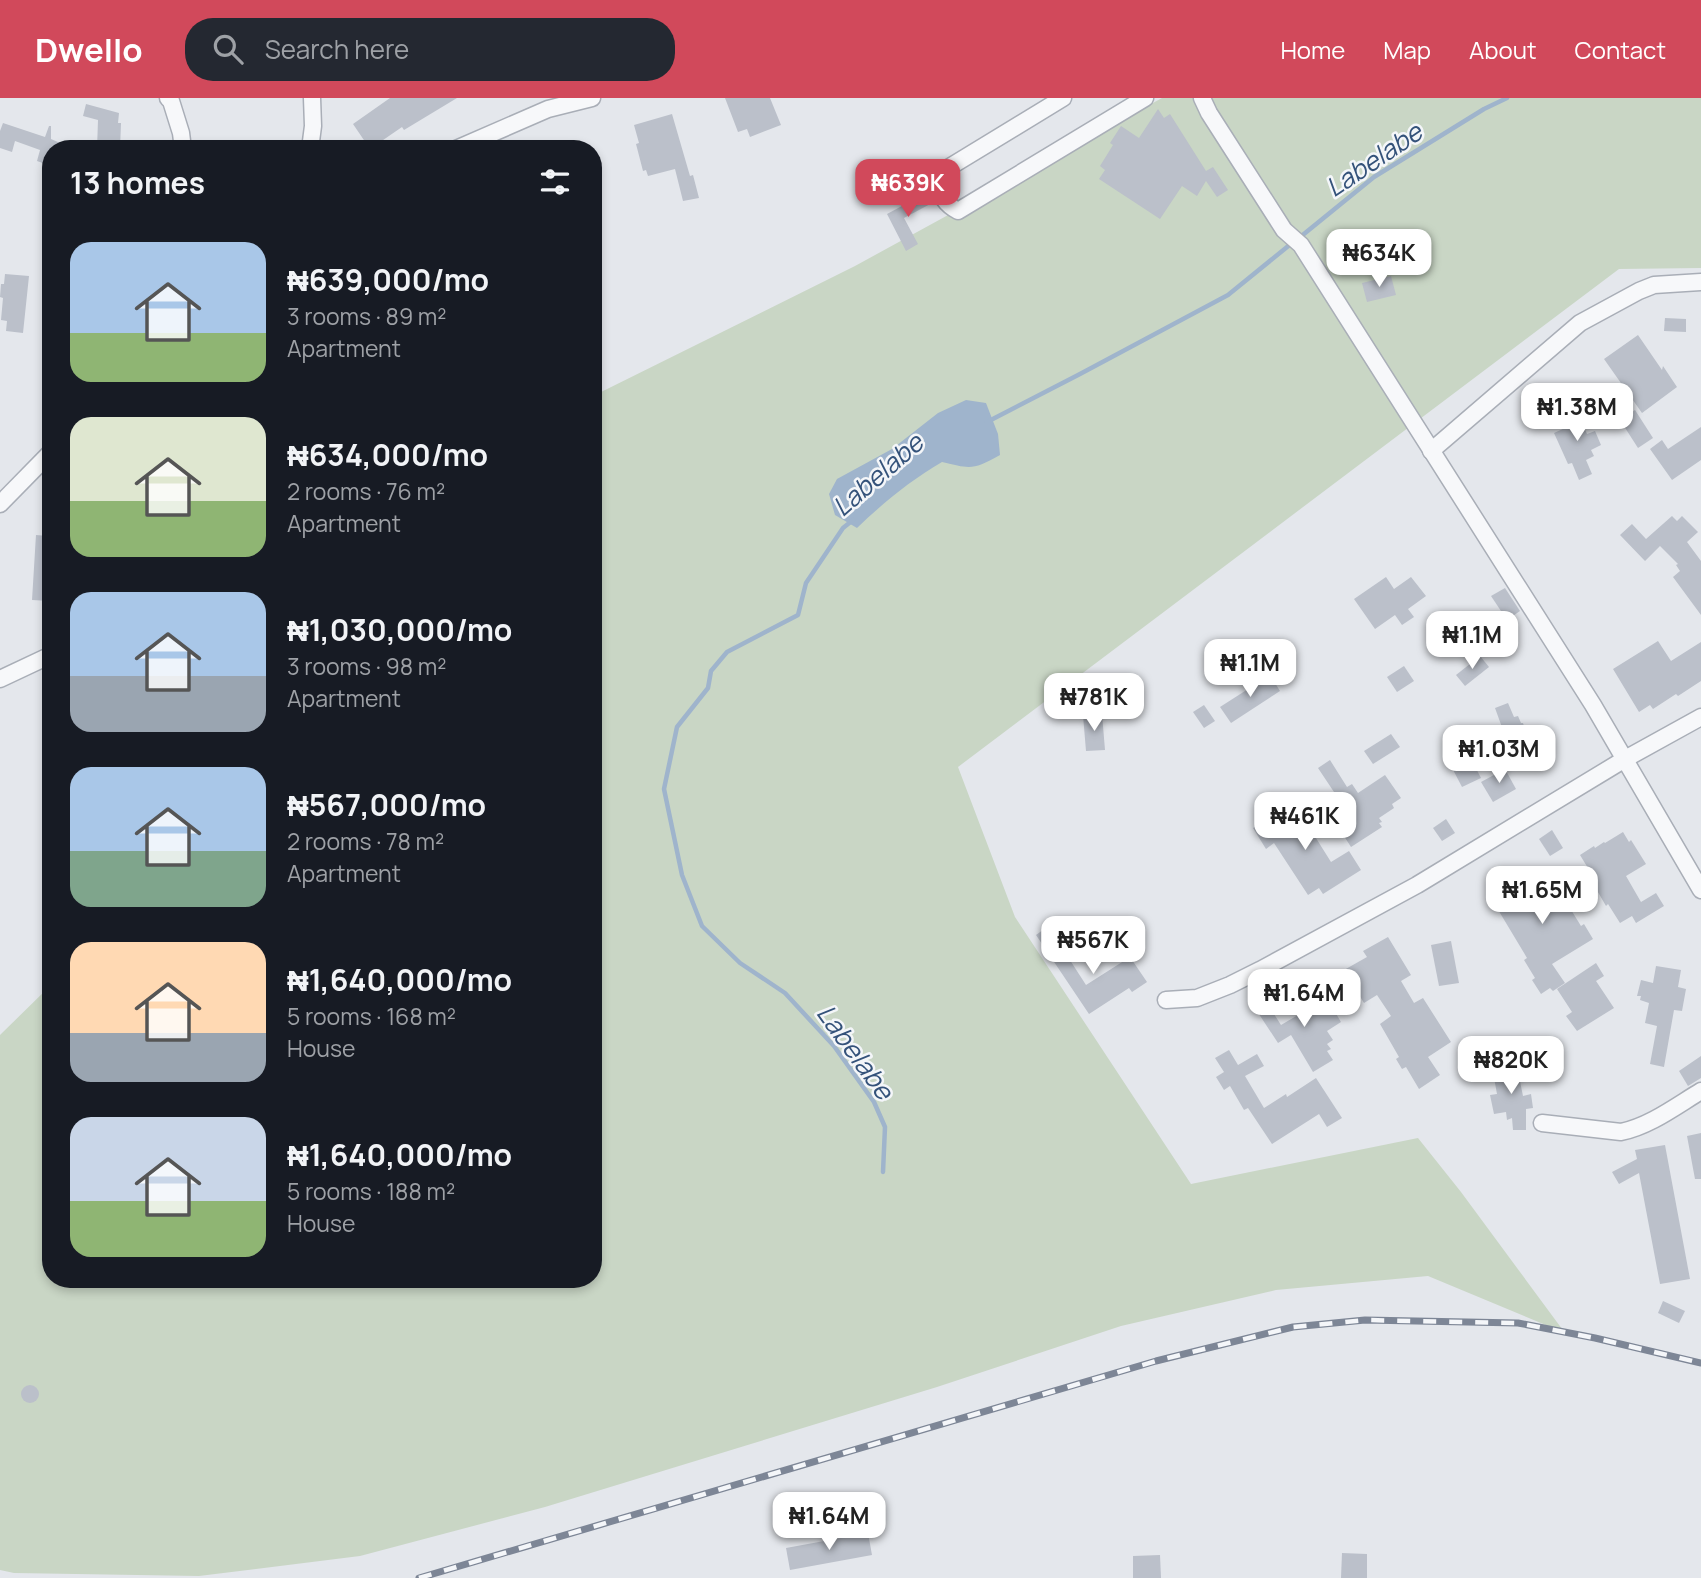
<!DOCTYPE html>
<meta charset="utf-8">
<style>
body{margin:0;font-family:Manrope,sans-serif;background:#242831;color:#f1f3f6;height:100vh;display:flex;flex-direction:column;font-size:26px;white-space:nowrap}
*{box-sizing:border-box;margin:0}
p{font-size:23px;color:#9ea1a6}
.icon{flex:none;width:38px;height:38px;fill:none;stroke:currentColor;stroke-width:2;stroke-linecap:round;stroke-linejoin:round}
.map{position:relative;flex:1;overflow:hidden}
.details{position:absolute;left:42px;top:42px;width:560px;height:1148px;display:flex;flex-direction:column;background:#171b24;border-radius:28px;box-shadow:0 4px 10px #0003}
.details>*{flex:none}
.price{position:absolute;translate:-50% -60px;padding:0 16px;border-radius:14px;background:#fff;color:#222;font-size:23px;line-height:46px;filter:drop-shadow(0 2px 4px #0008)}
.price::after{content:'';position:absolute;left:50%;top:42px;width:21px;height:16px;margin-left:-10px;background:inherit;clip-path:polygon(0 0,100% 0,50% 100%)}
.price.on{background:#d1495b;color:#fff}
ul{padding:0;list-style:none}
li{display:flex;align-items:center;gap:21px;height:175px;padding:0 28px}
li span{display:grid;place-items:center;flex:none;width:196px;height:140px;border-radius:21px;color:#555}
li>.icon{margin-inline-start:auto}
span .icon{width:84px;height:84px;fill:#fffc;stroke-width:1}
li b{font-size:30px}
h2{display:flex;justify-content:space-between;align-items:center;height:84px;padding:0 28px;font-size:30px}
header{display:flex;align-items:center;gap:42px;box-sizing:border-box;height:98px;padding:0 35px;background:#d1495b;color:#fff}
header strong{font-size:33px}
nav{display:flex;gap:38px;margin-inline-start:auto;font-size:24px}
.search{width:490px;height:63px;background:#242831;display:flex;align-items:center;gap:18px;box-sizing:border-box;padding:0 24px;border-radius:28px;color:#9ea1a6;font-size:26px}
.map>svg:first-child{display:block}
.green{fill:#c9d6c5}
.water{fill:#9fb4cc}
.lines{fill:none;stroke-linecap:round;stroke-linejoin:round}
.stream{stroke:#9fb4cc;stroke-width:4.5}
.building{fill:#bbc0ca}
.minor-casing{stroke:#a9aeb7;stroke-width:19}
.minor{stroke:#f7f8fa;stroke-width:16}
.rail-casing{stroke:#7d8696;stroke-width:7}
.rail{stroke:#f4f6f9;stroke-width:4.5;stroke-dasharray:13;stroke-linecap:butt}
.labels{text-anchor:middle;stroke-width:5;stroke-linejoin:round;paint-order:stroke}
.water-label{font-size:26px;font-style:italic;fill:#34527a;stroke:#f4f6f9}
</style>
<header>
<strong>Dwello</strong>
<div class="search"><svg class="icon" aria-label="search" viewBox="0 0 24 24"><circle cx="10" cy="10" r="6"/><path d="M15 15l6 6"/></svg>Search here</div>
<nav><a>Home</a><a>Map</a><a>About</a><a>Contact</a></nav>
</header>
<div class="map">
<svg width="1701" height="1480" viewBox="0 0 1701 1480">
<rect width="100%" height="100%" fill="#e4e7ec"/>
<polygon class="green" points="1162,0 1701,0 1701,170 1619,171 958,669 1015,819 1191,1086 1418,1040 1461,1094 1565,1235 1428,1178 1276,1192 1121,1228 937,1289 545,1409 360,1458 199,1478 14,1475 0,1472 0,937 51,887 51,1181 593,1181 593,298 855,168"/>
<path class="water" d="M966 302 986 305 998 336 1000 357C973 372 971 371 942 364 911 382 883 405 857 430L835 417 829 396 837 381 892 351 938 315Z"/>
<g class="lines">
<g class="stream">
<polyline points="1299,140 1374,79 1484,11 1507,0"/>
<polyline points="987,324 1080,276 1228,197 1292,145"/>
<polyline points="853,422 843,430 806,485 798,517 727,554 711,573 708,590 677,629 664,691 682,777 702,828 740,865 785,895 834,948 874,1004 885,1029 883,1074"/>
</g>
</g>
<g class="building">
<polygon points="390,0 457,0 404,32 402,29 370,51 353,26"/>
<polygon points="725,0 770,0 781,27 750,39 747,31 738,34"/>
<polygon points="86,6 119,15 118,25 121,25 120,51 97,51 98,22 83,18"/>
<polygon points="1158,11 1164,20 1170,16 1206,73 1213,69 1228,92 1217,99 1206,83 1197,98 1182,88 1160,121 1099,81 1105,72 1100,68 1113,47 1110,45 1121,28 1139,40"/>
<polygon points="672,16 690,78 693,77 699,100 683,103 675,71 648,78 646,72 643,73 636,46 639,45 634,27"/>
<polygon points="3,25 45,39 49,28 51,28 51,41 74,51 51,51 51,68 37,63 40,52 15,43 12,54 0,50 0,33"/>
<polygon points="928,94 934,104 904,120 918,146 906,153 887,116"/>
<polygon points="5,176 29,178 23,235 6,233 7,223 1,222 3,200 0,199 1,186 4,186"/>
<polygon points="1391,178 1396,197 1367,204 1362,185"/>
<polygon points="1665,220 1686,221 1686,234 1664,233"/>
<polygon points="1638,237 1662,272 1663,268 1677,289 1642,315 1604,261"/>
<polygon points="1575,309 1587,336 1595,333 1601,347 1591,352 1594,358 1586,362 1592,376 1579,382 1572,365 1568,366 1554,335 1565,330 1559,315"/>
<polygon points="1635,312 1653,340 1638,350 1620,322"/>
<polygon points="1701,329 1701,362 1672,382 1650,351 1662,342 1668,351"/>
<polygon points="1672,418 1677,423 1682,418 1698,434 1687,444 1701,463 1701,517 1673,479 1680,473 1676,467 1678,466 1660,448 1645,463 1620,437 1632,426 1646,441"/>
<polygon points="36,437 48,438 47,449 51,450 50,503 32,502"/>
<polygon points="1386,479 1394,491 1411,479 1426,498 1408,511 1414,519 1402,527 1395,517 1375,531 1354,501"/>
<polygon points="1505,490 1520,513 1507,522 1491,498"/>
<polygon points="1658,543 1671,563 1701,544 1701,583 1678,598 1676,596 1653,611 1650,607 1639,614 1613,571"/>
<polygon points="1480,558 1489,569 1465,588 1456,577"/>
<polygon points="1404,568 1414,583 1397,594 1387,579"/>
<polygon points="1270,577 1280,593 1231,625 1220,609"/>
<polygon points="1508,605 1514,619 1518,618 1521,625 1523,625 1534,661 1516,668 1495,610"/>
<polygon points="1204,607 1215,623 1204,630 1193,614"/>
<polygon points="1102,616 1105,652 1086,653 1083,617"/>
<polygon points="1391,636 1400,649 1373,666 1364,653"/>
<polygon points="1468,655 1481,680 1462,689 1449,664"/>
<polygon points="1330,662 1347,689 1352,686 1358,695 1385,677 1401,700 1392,706 1394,710 1379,720 1382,724 1379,725 1382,729 1351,749 1331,718 1344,709 1318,670"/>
<polygon points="1505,671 1516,691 1493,704 1481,684"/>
<polygon points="1294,705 1331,764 1349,753 1361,772 1323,796 1319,790 1308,797 1274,745 1266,751 1253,730"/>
<polygon points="1446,721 1455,735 1442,743 1433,730"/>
<polygon points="1552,732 1563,750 1550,758 1539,741"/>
<polygon points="1623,734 1629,744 1631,742 1646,766 1626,778 1641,804 1656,795 1664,808 1636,825 1632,818 1620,825 1608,806 1606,808 1591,782 1594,780 1580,757 1594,748 1595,750 1604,744 1605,745"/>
<polygon points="1544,768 1581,828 1584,826 1593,841 1552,866 1565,885 1553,893 1550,890 1541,896 1532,882 1535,880 1524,862 1527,860 1494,805 1500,802 1496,795 1512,786 1513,788"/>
<polygon points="1047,829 1056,843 1057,842 1086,887 1130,859 1147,884 1132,894 1129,890 1089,916 1036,837"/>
<polygon points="1388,839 1411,877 1401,883 1414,905 1423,900 1451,944 1428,959 1440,977 1419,991 1406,969 1402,971 1396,961 1399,959 1380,926 1391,918 1377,897 1364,905 1344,872 1367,859 1363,853"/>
<polygon points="1451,843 1459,885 1439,888 1431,847"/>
<polygon points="1596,865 1604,878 1596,883 1614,910 1577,933 1566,918 1572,914 1557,891"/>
<polygon points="1656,868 1681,872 1678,889 1686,891 1682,913 1674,912 1664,969 1650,966 1657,928 1645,925 1649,905 1640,902 1641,898 1637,898 1641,882 1653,885"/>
<polygon points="1260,894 1281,927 1310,910 1308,907 1325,897 1341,924 1327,933 1333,942 1327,946 1331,951 1327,953 1333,962 1313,974 1291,937 1278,945 1249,901"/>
<polygon points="1229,952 1238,967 1257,956 1264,968 1245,978 1264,1010 1286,996 1287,999 1316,980 1342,1020 1327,1029 1319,1016 1272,1046 1248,1010 1244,1012 1230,988 1224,992 1216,979 1224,974 1215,960"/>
<polygon points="1701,958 1701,980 1688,988 1679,973"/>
<polygon points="1516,964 1523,998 1531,996 1533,1010 1526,1011 1526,1032 1513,1032 1512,1020 1507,1022 1506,1014 1494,1016 1490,997 1497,996 1492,969"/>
<polygon points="1701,1035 1701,1081 1695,1081 1687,1038"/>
<polygon points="1665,1047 1690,1181 1660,1186 1639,1075 1619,1086 1612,1074 1637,1061 1635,1052"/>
<polygon points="1663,1203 1685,1213 1679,1225 1658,1215"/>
<circle cx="30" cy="1296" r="9"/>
<polygon points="868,1435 872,1457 790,1472 786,1450"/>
<polygon points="1342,1455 1367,1456 1367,1480 1341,1480"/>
<polygon points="1160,1457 1161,1480 1133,1480 1133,1458"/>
</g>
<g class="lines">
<g class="minor-casing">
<g id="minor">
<polyline points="168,0 171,3 181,35 183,51"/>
<path d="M1063 0 943 73 937 85C941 98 945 106 958 113L1145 0"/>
<polyline points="1202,0 1209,15 1284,132 1301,147 1593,607 1701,792"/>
<polyline points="310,51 313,28 312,0"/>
<polyline points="456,51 548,11 592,0"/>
<polyline points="1431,353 1580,225 1639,193 1654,187 1701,184"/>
<polyline points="0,406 51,354"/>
<polyline points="0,581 51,557"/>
<polyline points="1166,902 1197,900 1230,887 1260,872 1417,787 1625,661 1701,619"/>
<path d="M1542 1025 1621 1034C1650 1028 1676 1008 1701 993"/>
</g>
</g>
<use href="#minor" class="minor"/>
<g class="rail-casing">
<polyline id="rail" points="419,1480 1156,1263 1293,1229 1365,1222 1518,1225 1595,1240 1701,1265"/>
</g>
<use href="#rail" class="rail"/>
</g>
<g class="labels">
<g class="water-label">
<text transform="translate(1374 62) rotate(-34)" y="9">Labelabe</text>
<text transform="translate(878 377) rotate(-41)" y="9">Labelabe</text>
<text transform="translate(855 954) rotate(54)" y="9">Labelabe</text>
</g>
</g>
</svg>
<b class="price on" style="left:908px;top:121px">₦639K</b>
<b class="price" style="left:1379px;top:191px">₦634K</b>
<b class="price" style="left:1577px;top:345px">₦1.38M</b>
<b class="price" style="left:1472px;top:573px">₦1.1M</b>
<b class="price" style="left:1250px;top:601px">₦1.1M</b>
<b class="price" style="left:1094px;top:635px">₦781K</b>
<b class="price" style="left:1499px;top:687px">₦1.03M</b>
<b class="price" style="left:1305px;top:754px">₦461K</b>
<b class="price" style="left:1542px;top:828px">₦1.65M</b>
<b class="price" style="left:1093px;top:878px">₦567K</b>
<b class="price" style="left:1304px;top:931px">₦1.64M</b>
<b class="price" style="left:1511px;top:998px">₦820K</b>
<b class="price" style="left:829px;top:1454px">₦1.64M</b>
<section class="details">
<h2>13 homes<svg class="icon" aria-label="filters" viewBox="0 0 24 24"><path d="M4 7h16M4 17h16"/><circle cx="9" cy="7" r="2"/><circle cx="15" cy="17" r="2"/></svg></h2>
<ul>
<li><span style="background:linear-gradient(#a9c7e8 65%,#8fb573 0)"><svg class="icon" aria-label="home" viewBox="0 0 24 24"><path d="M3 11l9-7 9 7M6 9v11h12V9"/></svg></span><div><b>₦639,000/mo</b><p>3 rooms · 89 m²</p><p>Apartment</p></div></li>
<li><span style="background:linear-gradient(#dfe7d0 60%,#8fb573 0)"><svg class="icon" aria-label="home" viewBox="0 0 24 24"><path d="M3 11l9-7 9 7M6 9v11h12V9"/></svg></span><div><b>₦634,000/mo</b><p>2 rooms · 76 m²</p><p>Apartment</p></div></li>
<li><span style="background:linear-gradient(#a9c7e8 60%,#9aa5b1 0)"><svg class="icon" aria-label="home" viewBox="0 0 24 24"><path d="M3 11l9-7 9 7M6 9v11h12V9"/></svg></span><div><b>₦1,030,000/mo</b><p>3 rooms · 98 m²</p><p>Apartment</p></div></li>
<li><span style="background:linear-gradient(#a9c7e8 60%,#7fa58c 0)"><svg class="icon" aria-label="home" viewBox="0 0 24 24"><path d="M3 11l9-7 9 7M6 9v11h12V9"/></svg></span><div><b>₦567,000/mo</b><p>2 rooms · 78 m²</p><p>Apartment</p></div></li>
<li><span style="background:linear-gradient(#ffd9b3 65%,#9aa5b1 0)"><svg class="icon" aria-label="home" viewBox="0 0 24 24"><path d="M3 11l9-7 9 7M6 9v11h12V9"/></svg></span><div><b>₦1,640,000/mo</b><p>5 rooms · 168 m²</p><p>House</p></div></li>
<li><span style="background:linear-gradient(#c9d6e8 60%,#8fb573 0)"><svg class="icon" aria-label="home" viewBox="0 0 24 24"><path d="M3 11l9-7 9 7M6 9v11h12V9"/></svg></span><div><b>₦1,640,000/mo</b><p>5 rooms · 188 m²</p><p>House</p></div></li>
</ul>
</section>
</div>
